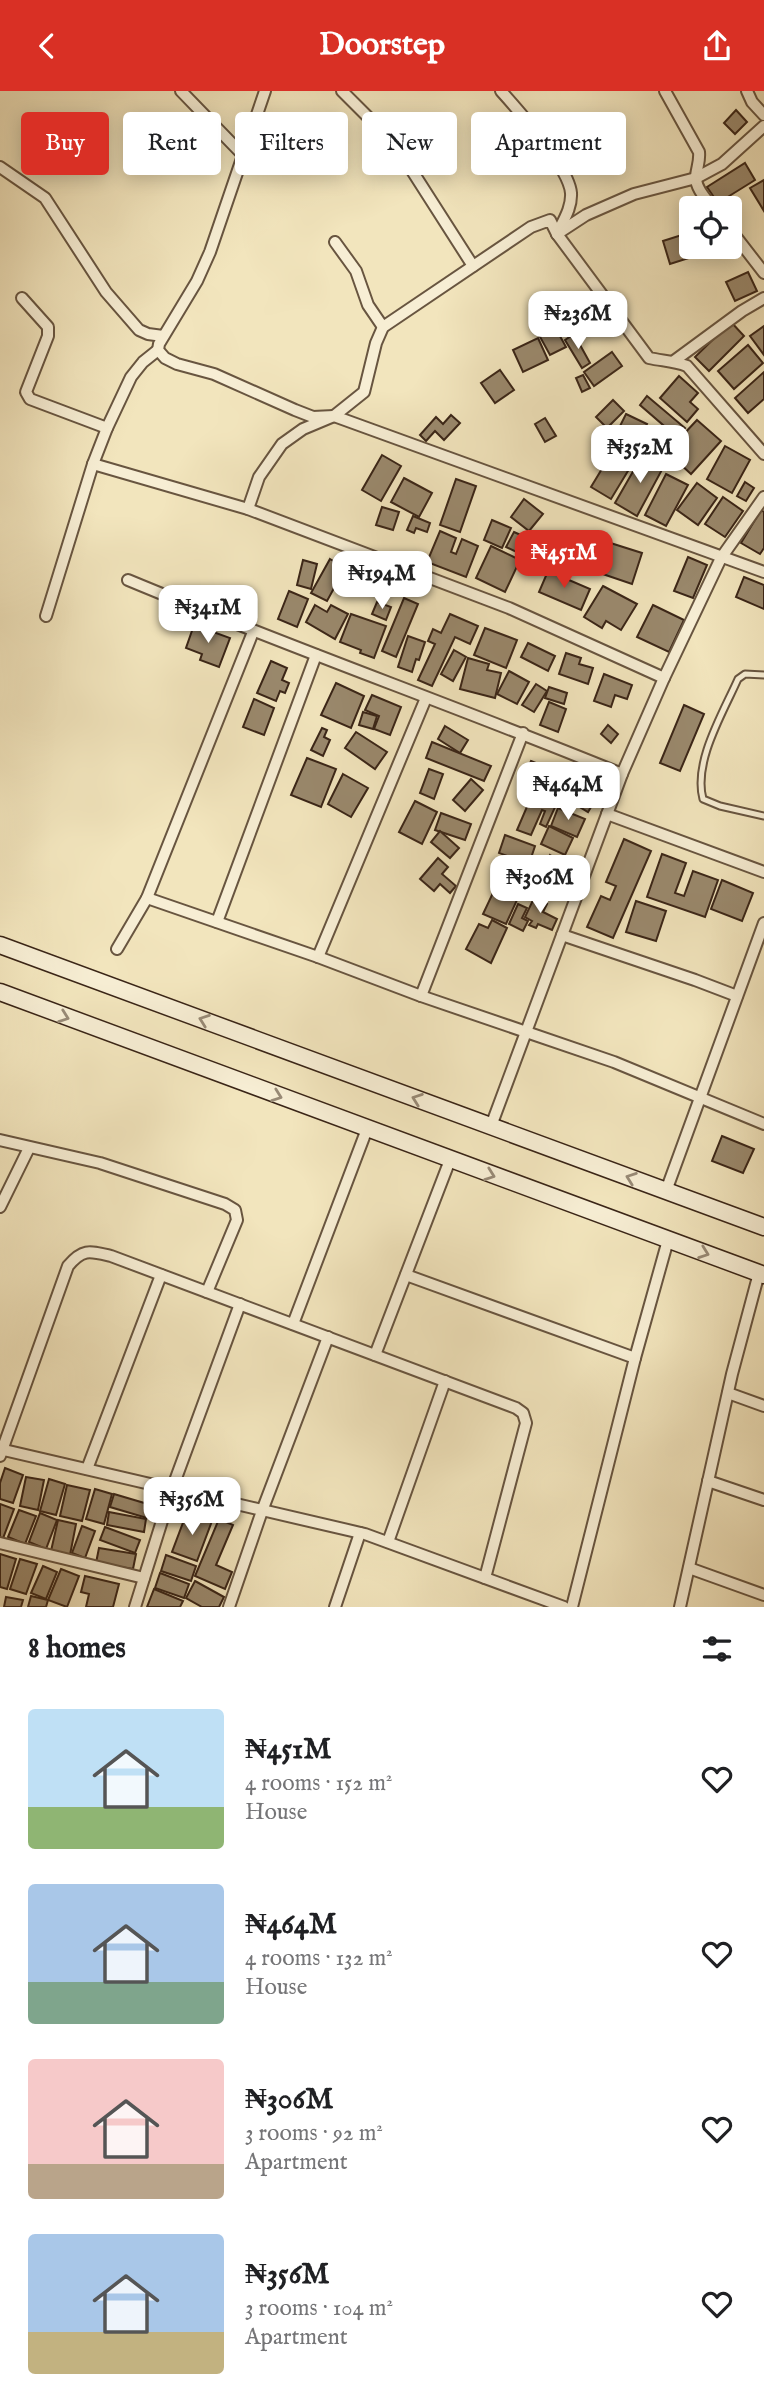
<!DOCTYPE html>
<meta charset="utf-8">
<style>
body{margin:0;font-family:"IM FELL English",serif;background:#f6f6f6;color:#202124;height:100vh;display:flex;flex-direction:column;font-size:26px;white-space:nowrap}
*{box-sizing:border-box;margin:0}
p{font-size:23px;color:#757577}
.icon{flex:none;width:38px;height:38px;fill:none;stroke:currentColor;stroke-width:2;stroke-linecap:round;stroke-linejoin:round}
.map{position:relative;height:1516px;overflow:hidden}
.drawer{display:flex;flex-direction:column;background:#fff;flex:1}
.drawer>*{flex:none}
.banner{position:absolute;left:21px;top:21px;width:723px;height:63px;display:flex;gap:14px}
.tools{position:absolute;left:679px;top:105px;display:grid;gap:14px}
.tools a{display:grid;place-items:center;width:63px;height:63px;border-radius:7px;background:#fff;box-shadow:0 4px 18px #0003;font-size:35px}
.price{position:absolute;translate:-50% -60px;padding:0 16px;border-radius:14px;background:#fff;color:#222;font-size:23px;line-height:46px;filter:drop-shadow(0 2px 4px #0008)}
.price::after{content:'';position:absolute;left:50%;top:42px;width:21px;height:16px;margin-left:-10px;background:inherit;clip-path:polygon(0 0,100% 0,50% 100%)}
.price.current{background:#d93025;color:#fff}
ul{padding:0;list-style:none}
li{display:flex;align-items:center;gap:21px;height:175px;padding:0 28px}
li span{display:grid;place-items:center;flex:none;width:196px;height:140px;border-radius:7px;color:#555}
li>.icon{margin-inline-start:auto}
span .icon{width:84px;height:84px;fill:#fffc;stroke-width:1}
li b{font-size:30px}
h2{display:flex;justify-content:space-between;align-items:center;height:84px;padding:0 28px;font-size:30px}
.pill{padding:0 24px;border-radius:7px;background:#fff;box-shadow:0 4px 18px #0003;font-size:24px;line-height:63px}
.pill.current{background:#d93025;color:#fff}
header{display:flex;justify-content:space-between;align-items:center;height:91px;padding:0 28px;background:#d93025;color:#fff;font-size:32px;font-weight:700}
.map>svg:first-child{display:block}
.building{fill:#9a896d;stroke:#3a2517;stroke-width:2}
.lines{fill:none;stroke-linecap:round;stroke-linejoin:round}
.service-casing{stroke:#685540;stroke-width:9}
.minor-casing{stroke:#685540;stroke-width:14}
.secondary-casing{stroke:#3a2517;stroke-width:19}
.service{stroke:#f7eed4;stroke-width:5}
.minor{stroke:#f7eed4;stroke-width:10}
.secondary{stroke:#f7eed4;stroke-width:16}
.oneway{stroke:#988a76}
</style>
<header><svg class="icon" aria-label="back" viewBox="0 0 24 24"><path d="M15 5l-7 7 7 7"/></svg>Doorstep<svg class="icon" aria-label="share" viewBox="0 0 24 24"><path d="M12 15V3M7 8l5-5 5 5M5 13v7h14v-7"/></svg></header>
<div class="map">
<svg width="764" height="1516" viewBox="0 0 764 1516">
<rect width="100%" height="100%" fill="#f2e5bd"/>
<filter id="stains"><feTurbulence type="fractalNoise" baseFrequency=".00286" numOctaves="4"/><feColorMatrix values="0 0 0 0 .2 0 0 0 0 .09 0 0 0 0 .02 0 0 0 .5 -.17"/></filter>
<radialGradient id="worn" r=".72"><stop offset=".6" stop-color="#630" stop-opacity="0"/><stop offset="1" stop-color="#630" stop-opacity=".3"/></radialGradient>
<g class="building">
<polygon points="736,19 747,31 735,43 724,32"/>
<polygon points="745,72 755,89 718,112 707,96"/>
<polygon points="764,89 764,120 750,97"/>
<polygon points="691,141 691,156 699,156 701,163 670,173 663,150"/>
<polygon points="748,181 757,200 735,210 726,191"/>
<polygon points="731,231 744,245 709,280 695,266"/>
<polygon points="764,235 764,264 750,245"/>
<polygon points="555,236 566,256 550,264 539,244"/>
<polygon points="574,243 590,272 582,277 565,249"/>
<polygon points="538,247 548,269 523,281 513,259"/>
<polygon points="748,254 763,272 734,298 718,280"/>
<polygon points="612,261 622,275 594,295 584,281"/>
<polygon points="500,279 514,299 495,312 481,292"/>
<polygon points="764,281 764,308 748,322 735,307"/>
<polygon points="583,284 590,297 582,301 576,287"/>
<polygon points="679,285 698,302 690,311 698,318 687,331 660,307"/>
<polygon points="647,305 685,337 677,346 640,314"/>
<polygon points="613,309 624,320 607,337 596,326"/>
<polygon points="626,323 647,333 636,354 616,343"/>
<polygon points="451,324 460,332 444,349 435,340 426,350 420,344 436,326 443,333"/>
<polygon points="545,327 556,345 545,351 535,333"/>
<polygon points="697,329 721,350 691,383 667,361"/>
<polygon points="620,348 640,360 611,408 591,396"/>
<polygon points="725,355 750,369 732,402 707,388"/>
<polygon points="643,363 664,375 637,425 615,412"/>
<polygon points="382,364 401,375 381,410 362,399"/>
<polygon points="666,383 688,394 666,435 645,424"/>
<polygon points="404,387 432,402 419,426 391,411"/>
<polygon points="456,388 476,395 460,441 440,434"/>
<polygon points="745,391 754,397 746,410 737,405"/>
<polygon points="697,392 717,407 698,434 677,419"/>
<polygon points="723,406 743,420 725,446 705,433"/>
<polygon points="524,408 543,423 529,440 511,426"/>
<polygon points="382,416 399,421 393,439 376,434"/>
<polygon points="761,419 764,421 764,457 760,463 741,452"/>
<polygon points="413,425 430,432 427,441 416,437 414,442 407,439"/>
<polygon points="492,429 511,437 502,457 484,449"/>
<polygon points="440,440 456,447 451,461 456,463 462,448 478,455 466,486 427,471"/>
<polygon points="514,441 534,450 527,466 506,456"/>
<polygon points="601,449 642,462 632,493 591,479"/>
<polygon points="491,455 520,469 505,501 476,487"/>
<polygon points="688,466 707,474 693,507 674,500"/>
<polygon points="330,468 345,477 327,510 311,502"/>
<polygon points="303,469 317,473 311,498 297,494"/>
<polygon points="548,480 590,498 581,519 539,501"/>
<polygon points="343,484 354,490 348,502 337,496"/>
<polygon points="744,486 764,494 764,518 736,506"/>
<polygon points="603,495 637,513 621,539 606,530 602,537 584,526"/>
<polygon points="289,500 308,508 297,536 278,528"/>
<polygon points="404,507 418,513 396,566 382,560"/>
<polygon points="377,511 391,516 386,529 372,523"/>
<polygon points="315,514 327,521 331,514 348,523 335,548 306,531"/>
<polygon points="653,514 684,529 669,561 637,546"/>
<polygon points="351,523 386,535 374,567 360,562 361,559 340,551"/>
<polygon points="450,523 478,535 470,553 455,546 432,595 418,589 435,553 428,550 433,538 441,542"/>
<polygon points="194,534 230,547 219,576 200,569 202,563 186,557"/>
<polygon points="485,537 517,549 506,577 474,564"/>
<polygon points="408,545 425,551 419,569 416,568 412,581 398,576"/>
<polygon points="528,552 555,565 548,580 521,566"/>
<polygon points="454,559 466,566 453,590 441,583"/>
<polygon points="566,562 581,567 579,573 593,577 588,593 559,583"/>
<polygon points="468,567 489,573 487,579 501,582 495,607 460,598"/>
<polygon points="271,570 287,577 282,589 289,592 285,602 280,600 276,610 257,602"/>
<polygon points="509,580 529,591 517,613 497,603"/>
<polygon points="604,583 632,594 627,608 615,604 611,616 594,610"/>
<polygon points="336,592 364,605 351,637 321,624"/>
<polygon points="536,593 547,600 534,621 522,614"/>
<polygon points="549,596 567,602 564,613 545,607"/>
<polygon points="372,604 401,616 390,644 374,638 379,625 365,619"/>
<polygon points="254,608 274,617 264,644 243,636"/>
<polygon points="549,611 566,618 558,641 540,634"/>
<polygon points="684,614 704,623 680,680 660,672"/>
<polygon points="363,621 377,625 373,638 359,634"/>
<polygon points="608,634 618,643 611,652 601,643"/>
<polygon points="445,635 468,649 460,662 438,648"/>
<polygon points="322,637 327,639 324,646 330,649 323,665 311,659"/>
<polygon points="356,641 387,661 375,678 345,657"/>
<polygon points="432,651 491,675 484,690 426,667"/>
<polygon points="307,667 336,678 321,716 291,704"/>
<polygon points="531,670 565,684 558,702 523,689"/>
<polygon points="429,678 443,683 434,708 420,702"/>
<polygon points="580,679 604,694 588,721 560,704 567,694 570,696"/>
<polygon points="343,683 368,697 351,726 328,713"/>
<polygon points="471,688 483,699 465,720 453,709"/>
<polygon points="532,704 556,714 546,736 540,733 545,720 542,719 531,744 517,739"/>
<polygon points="415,710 437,721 422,753 399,741"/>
<polygon points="558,717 585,728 577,746 551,735"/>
<polygon points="441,722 471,733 465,749 435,739"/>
<polygon points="549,735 573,747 565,764 541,753"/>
<polygon points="440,740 459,757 450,767 431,751"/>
<polygon points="505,744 535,755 529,773 499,762"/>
<polygon points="624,748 651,760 613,847 587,836 601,805 610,809 616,795 606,791"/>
<polygon points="662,763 686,772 675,802 684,805 693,780 718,789 705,826 647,806"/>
<polygon points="550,764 564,772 554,791 540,784"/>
<polygon points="438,767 448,776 442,783 456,795 450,802 440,793 434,800 420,788"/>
<polygon points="511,767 523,775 514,788 502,780"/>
<polygon points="500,787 522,798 506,833 483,823"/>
<polygon points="722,789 753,802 742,830 711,818"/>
<polygon points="534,807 547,813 543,821 557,828 552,839 538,833 536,837 529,834 532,830 525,826"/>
<polygon points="636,810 666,820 656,850 626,841"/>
<polygon points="518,813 527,817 522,827 528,830 523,840 509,833"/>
<polygon points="492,829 507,837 491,872 466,858 479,833 488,837"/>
<polygon points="722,1045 754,1058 743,1082 712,1070"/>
<polygon points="5,1377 23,1384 13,1412 0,1408 0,1392"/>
<polygon points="26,1386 44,1389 38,1419 20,1415"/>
<polygon points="49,1388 65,1393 56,1424 40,1420"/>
<polygon points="67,1394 90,1399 82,1430 60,1425"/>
<polygon points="95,1398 112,1403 104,1433 86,1428"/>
<polygon points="114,1403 151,1414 147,1427 110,1416"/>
<polygon points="0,1413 14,1418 2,1450 0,1449"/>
<polygon points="19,1419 36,1425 25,1453 8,1446"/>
<polygon points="109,1421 146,1428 144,1441 107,1434"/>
<polygon points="187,1421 212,1430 197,1470 172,1461"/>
<polygon points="40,1422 57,1429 46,1458 29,1451"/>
<polygon points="219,1428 233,1434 216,1474 232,1481 225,1498 195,1485"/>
<polygon points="58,1429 76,1433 70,1464 51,1460"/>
<polygon points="82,1435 95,1440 85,1467 72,1462"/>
<polygon points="105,1436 140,1449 135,1462 100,1449"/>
<polygon points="99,1457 136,1463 133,1478 96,1472"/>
<polygon points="0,1463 16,1468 7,1498 0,1496"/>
<polygon points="166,1464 196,1475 191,1490 161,1480"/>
<polygon points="20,1468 37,1473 26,1503 10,1498"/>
<polygon points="43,1475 57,1481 46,1508 31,1502"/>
<polygon points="61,1478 79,1485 67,1516 48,1509"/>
<polygon points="160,1482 189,1493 184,1507 155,1497"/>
<polygon points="85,1485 119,1493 113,1516 86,1516 89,1503 81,1501"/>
<polygon points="195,1490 224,1506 219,1516 202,1516 186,1507"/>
<polygon points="154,1498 183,1510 180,1516 147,1516"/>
<polygon points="31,1505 48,1509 46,1516 28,1516"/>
<polygon points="6,1506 23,1509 21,1516 4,1516"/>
</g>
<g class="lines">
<g class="service-casing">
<path id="service" d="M764 584 745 583 738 588C723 622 693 671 703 708L720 715 764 725"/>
</g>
<g class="minor-casing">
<g id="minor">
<polyline points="181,0 243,64"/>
<polyline points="265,0 210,161 197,190 159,253 158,259 165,267 177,273 214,283 295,319 313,326 334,325 764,481"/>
<polyline points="342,0 386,44 402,64 473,175"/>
<path d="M501 0C519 20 569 77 571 102 572 117 563 130 557 143"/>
<path d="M665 0 699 61C700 70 697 76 696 85 695 97 706 108 713 117"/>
<polyline points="747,0 752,11 764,24"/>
<polyline points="0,76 45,107 106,201 139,239 148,243 163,245"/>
<polyline points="730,138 764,182"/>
<polyline points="557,143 586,124 634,103 696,87 722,73 764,35"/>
<polyline points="335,151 356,180 368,214 383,236"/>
<polyline points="22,207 48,236 48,245 26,301 30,308 107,337"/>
<polyline points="674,270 742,220 764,207"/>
<polyline points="93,373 248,418 509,517 664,587"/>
<path d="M248 418 259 386 282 353 303 338 334 325 364 301 376 252 383 236 531 136 550 129 557 143 649 267C663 270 674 270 687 275L764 363"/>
<path d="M128 489C291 557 458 616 622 683"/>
<polyline points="46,525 93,373 107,337 131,286 143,271 158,259"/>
<polyline points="607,723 764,781"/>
<polyline points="147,807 318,866 421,905 614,971 764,1033"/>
<polyline points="217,831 316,564"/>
<polyline points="562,844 695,889 737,905"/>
<polyline points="117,858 147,807 253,541"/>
<polyline points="318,866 426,607"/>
<polyline points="421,905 523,642"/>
<polyline points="491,1035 622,683 664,587 721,467 764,406"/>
<polyline points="0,1049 100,1072 225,1113 235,1119 237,1129 207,1201"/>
<polyline points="666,1100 764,832"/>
<polyline points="0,1116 29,1057"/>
<polyline points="406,1184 635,1267"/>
<polyline points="293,1233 367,1038"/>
<polyline points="375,1264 450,1069"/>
<polyline points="728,1302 764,1315"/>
<polyline points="0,1358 365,1443 564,1516"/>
<path d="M0 1365 68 1175C83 1157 90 1160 111 1165L516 1317 523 1322 526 1332 485 1487"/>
<polyline points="87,1378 161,1184"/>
<polyline points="708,1390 764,1409"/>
<polyline points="388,1451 445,1290"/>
<polyline points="0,1452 144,1487"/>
<polyline points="689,1477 764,1504"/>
<polyline points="135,1516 172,1398 240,1213"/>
<polyline points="229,1516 262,1420 328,1246"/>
<polyline points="335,1516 360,1442"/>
<polyline points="572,1516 635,1267 668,1149"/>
<polyline points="680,1516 732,1283 759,1182"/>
</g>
</g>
<g class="secondary-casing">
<g id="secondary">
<polyline points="0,854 764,1136"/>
<polyline points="0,901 764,1184"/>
</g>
</g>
<use href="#service" class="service"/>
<use href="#minor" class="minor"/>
<use href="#secondary" class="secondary"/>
</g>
<defs><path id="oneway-chevron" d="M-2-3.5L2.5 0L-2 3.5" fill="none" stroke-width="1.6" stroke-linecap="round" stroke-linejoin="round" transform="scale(1.75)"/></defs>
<g class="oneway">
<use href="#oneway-chevron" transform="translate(64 926) rotate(20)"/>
<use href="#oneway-chevron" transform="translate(204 929) rotate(-160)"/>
<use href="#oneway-chevron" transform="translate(277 1005) rotate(20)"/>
<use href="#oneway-chevron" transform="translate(417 1008) rotate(-160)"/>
<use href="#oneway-chevron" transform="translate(490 1084) rotate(20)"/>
<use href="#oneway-chevron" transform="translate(631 1087) rotate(-160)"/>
<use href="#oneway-chevron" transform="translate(704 1162) rotate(20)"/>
</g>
<rect width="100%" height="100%" filter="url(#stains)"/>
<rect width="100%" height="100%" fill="url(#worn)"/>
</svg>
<div class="tools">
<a><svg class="icon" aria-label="locate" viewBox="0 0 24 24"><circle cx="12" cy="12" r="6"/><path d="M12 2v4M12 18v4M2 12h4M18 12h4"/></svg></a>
</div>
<b class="price" style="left:578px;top:260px">₦236M</b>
<b class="price" style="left:640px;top:394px">₦352M</b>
<b class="price current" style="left:564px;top:499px">₦451M</b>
<b class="price" style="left:382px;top:520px">₦194M</b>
<b class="price" style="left:208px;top:554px">₦341M</b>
<b class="price" style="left:568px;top:731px">₦464M</b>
<b class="price" style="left:540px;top:824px">₦306M</b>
<b class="price" style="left:192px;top:1446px">₦356M</b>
<div class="banner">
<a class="pill current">Buy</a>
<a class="pill">Rent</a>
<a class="pill">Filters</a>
<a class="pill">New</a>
<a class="pill">Apartment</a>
</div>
</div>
<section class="drawer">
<h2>8 homes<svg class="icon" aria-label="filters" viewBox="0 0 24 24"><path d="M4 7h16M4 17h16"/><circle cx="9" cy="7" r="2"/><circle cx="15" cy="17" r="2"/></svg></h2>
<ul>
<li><span style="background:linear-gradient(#bfe0f5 70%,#8fb573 0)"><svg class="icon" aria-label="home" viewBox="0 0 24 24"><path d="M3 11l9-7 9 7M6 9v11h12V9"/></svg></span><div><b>₦451M</b><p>4 rooms · 152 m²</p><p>House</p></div><svg class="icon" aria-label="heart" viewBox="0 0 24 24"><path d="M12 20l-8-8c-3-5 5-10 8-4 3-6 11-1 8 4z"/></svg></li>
<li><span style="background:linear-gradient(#a9c7e8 70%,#7fa58c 0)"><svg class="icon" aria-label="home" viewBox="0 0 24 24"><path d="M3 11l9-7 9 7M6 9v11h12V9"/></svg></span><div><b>₦464M</b><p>4 rooms · 132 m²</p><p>House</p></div><svg class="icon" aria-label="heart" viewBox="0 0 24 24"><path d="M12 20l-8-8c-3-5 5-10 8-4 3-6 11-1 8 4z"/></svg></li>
<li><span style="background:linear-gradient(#f6c9c9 75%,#b9a48a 0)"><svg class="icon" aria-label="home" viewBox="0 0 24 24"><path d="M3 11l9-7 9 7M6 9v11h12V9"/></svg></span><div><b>₦306M</b><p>3 rooms · 92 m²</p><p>Apartment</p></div><svg class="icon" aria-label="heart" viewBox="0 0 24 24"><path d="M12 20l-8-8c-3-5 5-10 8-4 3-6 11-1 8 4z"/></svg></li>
<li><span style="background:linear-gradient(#a9c7e8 70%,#c2b280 0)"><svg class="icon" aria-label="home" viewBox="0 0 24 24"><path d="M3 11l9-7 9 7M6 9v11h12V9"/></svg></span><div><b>₦356M</b><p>3 rooms · 104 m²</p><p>Apartment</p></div><svg class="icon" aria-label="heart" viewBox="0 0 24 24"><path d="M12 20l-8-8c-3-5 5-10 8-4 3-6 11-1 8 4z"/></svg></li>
</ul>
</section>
